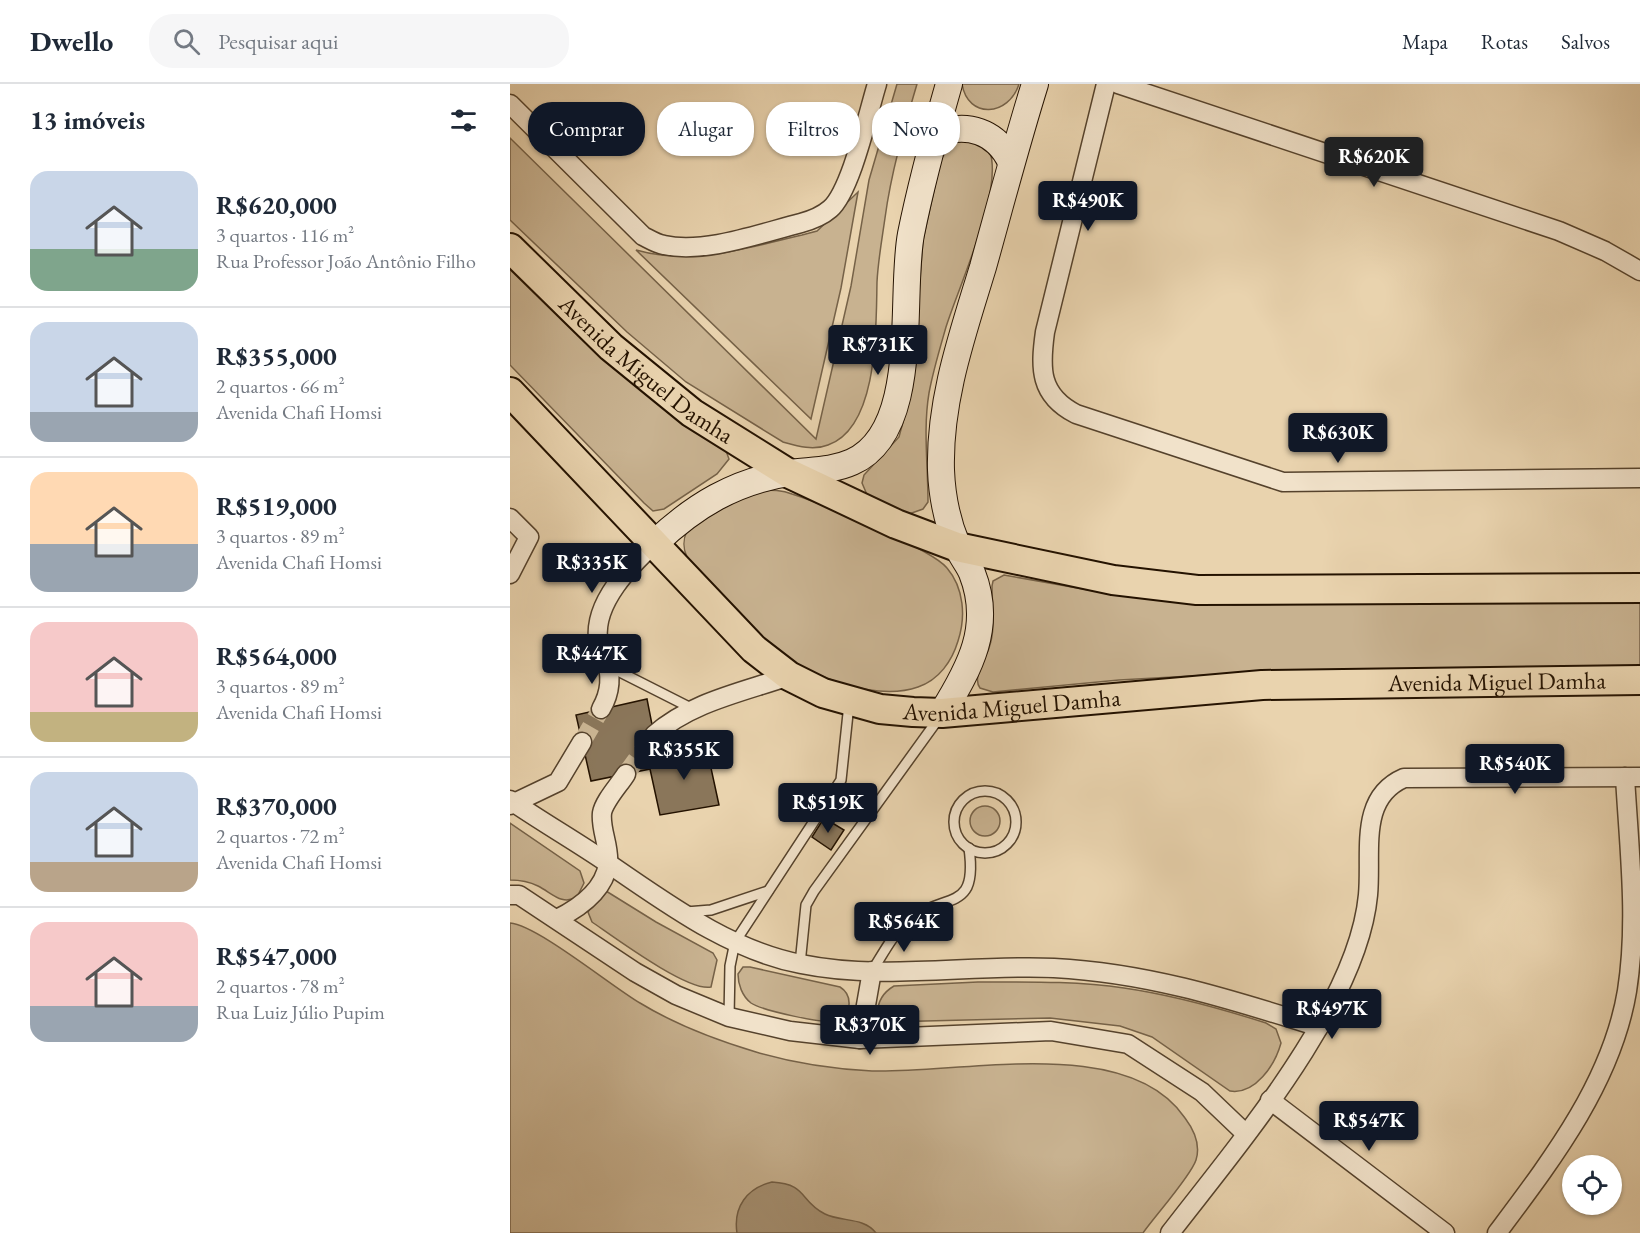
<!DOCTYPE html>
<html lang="pt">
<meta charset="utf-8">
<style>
body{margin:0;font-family:"EB Garamond",serif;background:#f6f6f7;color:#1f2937;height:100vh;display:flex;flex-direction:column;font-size:22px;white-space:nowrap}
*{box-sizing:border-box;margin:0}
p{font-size:20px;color:#747a83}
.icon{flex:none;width:33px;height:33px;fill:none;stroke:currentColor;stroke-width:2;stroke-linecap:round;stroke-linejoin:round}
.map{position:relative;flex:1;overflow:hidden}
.details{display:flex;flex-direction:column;background:#fff;width:510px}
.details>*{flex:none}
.guide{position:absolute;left:18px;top:18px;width:570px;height:54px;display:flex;gap:12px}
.fabs{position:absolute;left:1052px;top:1071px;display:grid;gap:12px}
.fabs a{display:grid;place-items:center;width:60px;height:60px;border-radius:50%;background:#fff;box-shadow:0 2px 4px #0004;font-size:30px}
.price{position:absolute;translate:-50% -51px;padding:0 14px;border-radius:6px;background:#111827;color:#fff;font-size:20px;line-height:39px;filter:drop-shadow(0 2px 3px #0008)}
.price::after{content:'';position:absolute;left:50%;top:36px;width:18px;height:14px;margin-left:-9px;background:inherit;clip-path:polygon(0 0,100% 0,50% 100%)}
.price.current{background:#222;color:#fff}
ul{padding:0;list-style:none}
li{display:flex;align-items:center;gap:18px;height:150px;padding:0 30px}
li+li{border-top:2px solid #e0e1e3}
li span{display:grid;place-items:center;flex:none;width:168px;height:120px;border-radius:18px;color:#555}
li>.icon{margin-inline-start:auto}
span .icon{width:72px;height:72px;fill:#fffc;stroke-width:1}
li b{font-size:26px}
h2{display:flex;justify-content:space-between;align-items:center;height:72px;padding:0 30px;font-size:26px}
.chip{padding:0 21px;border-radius:24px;background:#fff;box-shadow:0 2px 4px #0004;font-size:21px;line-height:54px}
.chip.current{background:#111827;color:#fff}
header{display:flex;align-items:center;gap:36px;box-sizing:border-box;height:84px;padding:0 30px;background:#fff;border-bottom:2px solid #e0e1e3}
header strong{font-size:28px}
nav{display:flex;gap:33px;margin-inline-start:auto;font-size:21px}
.search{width:420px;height:54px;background:#f6f6f7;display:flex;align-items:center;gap:15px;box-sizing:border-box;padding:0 21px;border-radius:24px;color:#747a83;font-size:22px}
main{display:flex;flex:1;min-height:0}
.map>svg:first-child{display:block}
.green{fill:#c8b290;stroke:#766248;stroke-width:1.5}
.water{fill:#a69173;stroke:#725e45;stroke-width:1.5}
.building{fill:#8a765a;stroke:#241200;stroke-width:1.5}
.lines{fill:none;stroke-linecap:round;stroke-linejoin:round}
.street-tunnel{stroke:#cbb694;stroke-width:18;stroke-dasharray:18 9;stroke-linecap:butt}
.lane-casing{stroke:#55422c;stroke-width:12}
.street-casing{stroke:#55422c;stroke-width:21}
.secondary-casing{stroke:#241200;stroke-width:28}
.primary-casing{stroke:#241200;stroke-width:32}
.lane{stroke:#f1e2ca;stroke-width:9}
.street{stroke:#f1e2ca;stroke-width:18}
.secondary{stroke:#f1e2ca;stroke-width:26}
.primary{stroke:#e9d3ae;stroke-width:28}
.labels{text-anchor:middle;stroke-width:4.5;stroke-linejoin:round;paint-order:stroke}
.street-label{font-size:24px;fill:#241200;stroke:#f1e2ca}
</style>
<header>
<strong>Dwello</strong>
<div class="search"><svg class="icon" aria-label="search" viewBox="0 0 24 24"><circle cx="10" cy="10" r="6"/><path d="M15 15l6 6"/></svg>Pesquisar aqui</div>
<nav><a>Mapa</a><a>Rotas</a><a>Salvos</a></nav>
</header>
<main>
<section class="details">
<h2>13 imóveis<svg class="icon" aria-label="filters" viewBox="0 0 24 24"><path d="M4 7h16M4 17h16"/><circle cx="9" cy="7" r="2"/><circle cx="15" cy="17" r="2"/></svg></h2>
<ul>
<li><span style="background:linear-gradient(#c9d6e8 65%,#7fa58c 0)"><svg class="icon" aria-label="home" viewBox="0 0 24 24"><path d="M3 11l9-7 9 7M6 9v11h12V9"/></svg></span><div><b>R$620,000</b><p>3 quartos · 116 m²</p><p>Rua Professor João Antônio Filho</p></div></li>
<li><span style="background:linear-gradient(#c9d6e8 75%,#9aa5b1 0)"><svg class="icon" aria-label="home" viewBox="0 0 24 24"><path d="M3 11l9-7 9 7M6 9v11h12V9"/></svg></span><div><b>R$355,000</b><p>2 quartos · 66 m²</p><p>Avenida Chafi Homsi</p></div></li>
<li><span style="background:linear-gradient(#ffd9b3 60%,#9aa5b1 0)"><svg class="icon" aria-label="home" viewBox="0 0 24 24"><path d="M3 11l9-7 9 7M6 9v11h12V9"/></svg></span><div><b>R$519,000</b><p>3 quartos · 89 m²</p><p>Avenida Chafi Homsi</p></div></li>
<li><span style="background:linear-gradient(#f6c9c9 75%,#c2b280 0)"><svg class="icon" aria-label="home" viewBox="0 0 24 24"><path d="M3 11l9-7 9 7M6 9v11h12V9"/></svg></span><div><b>R$564,000</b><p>3 quartos · 89 m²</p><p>Avenida Chafi Homsi</p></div></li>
<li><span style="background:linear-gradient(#c9d6e8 75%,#b9a48a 0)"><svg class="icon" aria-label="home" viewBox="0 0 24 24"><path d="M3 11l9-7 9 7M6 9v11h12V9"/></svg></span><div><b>R$370,000</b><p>2 quartos · 72 m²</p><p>Avenida Chafi Homsi</p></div></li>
<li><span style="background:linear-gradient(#f6c9c9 70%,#9aa5b1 0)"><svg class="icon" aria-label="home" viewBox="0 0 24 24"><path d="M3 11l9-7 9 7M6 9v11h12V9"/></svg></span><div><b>R$547,000</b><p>2 quartos · 78 m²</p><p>Rua Luiz Júlio Pupim</p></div></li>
</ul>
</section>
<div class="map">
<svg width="1130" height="1149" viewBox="0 0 1130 1149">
<rect width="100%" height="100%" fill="#e9d3ae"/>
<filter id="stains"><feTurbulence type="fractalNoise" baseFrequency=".00333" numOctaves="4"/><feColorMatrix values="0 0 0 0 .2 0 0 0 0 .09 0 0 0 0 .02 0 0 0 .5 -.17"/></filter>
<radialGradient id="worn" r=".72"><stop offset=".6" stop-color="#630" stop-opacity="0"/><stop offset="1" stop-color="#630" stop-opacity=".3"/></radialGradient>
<g class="green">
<path d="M387 0H407C394 44 381 89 375 134 372 155 368 177 367 198 366 241 369 343 318 361 303 367 287 362 273 358L176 298 117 248 0 136V54L306 355 341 202 359 96Z"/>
<path d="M452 0H509C499 32 458 36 452 0Z"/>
<path d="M464 56 480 68C493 108 449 201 436 243 430 264 423 287 419 309 413 345 418 381 418 418L413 425 399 430 358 413 352 399 354 391 389 353 402 305 413 156 431 75 444 57Z"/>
<path d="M348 108 331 204 301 335 126 166C182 182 236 164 292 151L307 147Z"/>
<polygon points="0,183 215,364 219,375 207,390 154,425 143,427 134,419 0,281"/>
<path d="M251 406C262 406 272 406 282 410 310 419 422 465 437 484 454 504 456 533 448 557 442 577 429 596 408 603 377 614 336 603 307 590 291 583 274 572 260 562 242 550 184 492 177 473 173 465 173 455 177 447 186 427 231 415 251 406Z"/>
<path d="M494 491 613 512 724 521 1130 516V584L735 589 609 596 483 608 470 604C462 593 475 576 479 564 486 544 482 523 482 502L483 497Z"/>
<circle cx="475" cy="737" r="15"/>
<path d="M0 739 70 787 74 799 67 813C52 822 42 809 28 802 20 798 10 796 0 796Z"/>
<path d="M96 807 146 838 203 869 207 876 201 903C178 908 104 853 82 838L78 828 88 811Z"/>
<path d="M0 839C27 841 101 902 130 919 166 941 206 956 246 968 283 979 323 985 362 987 450 990 618 949 675 1034 684 1046 691 1060 686 1076 681 1092 644 1133 633 1149H0Z"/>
<path d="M233 883H240L330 903C343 911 342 931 327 937 316 941 251 926 241 919 232 912 228 900 228 890Z"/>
<path d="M468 898C517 898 566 897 614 904 663 911 709 924 756 939L766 945 771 959C765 981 745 1011 720 1007L642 953 610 942 540 934 374 938 368 935C366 920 372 909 384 902Z"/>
</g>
<path class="water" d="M262 1098C298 1100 289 1117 315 1130 331 1138 354 1133 366 1149H227C223 1123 237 1104 262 1098Z"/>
<g class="building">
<polygon points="137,615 148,671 140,685 81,697 66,631"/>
<polygon points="196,661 209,721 150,731 140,685 148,671"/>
<polygon points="314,734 334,746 321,766 302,753"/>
</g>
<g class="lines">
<g class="street-tunnel">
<polyline points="72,658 91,625"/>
<polyline points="116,690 144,651"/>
</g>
<g class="lane-casing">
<g id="lane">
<polyline points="98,582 183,625"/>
<circle cx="475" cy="738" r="31"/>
<polyline points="324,710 357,731"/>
<polyline points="176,828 201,826 258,807"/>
<polyline points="290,880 296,821 304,807 429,634"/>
<path d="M362 887C373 870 384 848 400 835 436 808 468 829 459 764"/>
<polyline points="219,933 220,882 225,858 331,696 339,620"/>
</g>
</g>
<g class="street-casing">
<g id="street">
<path d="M596 0 535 248C530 284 529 311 566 330L773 398 1130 394"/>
<polyline points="608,0 1049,147 1095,167 1130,187"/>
<path d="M0 20 133 152C139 155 147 160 154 161 195 170 251 149 291 139 302 136 312 132 320 125 341 107 358 29 367 0"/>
<polyline points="0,434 19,453 0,490"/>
<path d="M91 625C101 608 102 591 95 573 93 567 89 561 88 555 84 518 120 482 145 459"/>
<path d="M144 651C181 618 233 608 279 592"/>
<path d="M0 716C32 738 67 758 99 780 158 820 219 866 291 880 374 897 460 880 544 884 639 889 719 915 809 943"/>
<polyline points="0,721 48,698 72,658"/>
<polyline points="0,811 9,811 125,888 166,911 219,933 280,947 350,955 541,947 618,960 692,1008 736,1050"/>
<path d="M47 835C69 824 94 807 98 780 100 763 90 745 92 729 94 717 110 700 116 690"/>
<polyline points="350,955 362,887"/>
<polyline points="760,1016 935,1149"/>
<path d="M660 1149C727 1062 848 921 858 811 862 768 848 714 894 694L1130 693"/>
<path d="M987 1149C1041 1077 1102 998 1117 907 1128 837 1119 764 1115 693"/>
</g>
</g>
<g class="secondary-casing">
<g id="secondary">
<path d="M426 50C457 38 486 47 501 78"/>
<path d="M145 459C184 422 225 397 279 389 300 386 322 387 342 378 412 347 389 212 401 150 411 100 425 49 439 0"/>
<path d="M432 629C460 584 483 542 462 489 458 479 450 471 447 461 437 437 432 413 431 386 429 316 453 249 473 183 490 122 506 61 525 0"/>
</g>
</g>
<g class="primary-casing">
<g id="primary">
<path id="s1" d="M0 164 101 263 182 329 278 389 386 440 447 463 603 496 687 506 1130 504"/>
<path id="s2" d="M0 308 244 565 279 592 313 609 370 625 403 628 432 629 752 601 1130 596"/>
</g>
</g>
<use href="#lane" class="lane"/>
<use href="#street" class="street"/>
<use href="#secondary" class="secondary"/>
<use href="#primary" class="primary"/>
</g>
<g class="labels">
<g class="street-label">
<text dy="8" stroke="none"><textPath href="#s1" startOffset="183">Avenida Miguel Damha</textPath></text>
<text dy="8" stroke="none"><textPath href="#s2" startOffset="1114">Avenida Miguel Damha</textPath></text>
<text dy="8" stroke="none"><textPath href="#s2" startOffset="628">Avenida Miguel Damha</textPath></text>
</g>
</g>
<rect width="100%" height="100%" filter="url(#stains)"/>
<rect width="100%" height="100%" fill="url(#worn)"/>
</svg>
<div class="fabs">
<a><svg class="icon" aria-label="locate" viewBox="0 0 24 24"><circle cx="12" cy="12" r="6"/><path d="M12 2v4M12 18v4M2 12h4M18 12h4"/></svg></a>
</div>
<b class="price current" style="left:864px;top:104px">R$620K</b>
<b class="price" style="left:578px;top:148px">R$490K</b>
<b class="price" style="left:368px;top:292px">R$731K</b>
<b class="price" style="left:828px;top:380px">R$630K</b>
<b class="price" style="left:82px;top:510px">R$335K</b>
<b class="price" style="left:82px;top:601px">R$447K</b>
<b class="price" style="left:174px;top:697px">R$355K</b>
<b class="price" style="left:1005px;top:711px">R$540K</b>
<b class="price" style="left:318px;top:750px">R$519K</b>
<b class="price" style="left:394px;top:869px">R$564K</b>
<b class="price" style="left:822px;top:956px">R$497K</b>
<b class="price" style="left:360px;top:972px">R$370K</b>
<b class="price" style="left:859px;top:1068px">R$547K</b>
<div class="guide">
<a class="chip current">Comprar</a>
<a class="chip">Alugar</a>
<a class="chip">Filtros</a>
<a class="chip">Novo</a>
</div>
</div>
</main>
